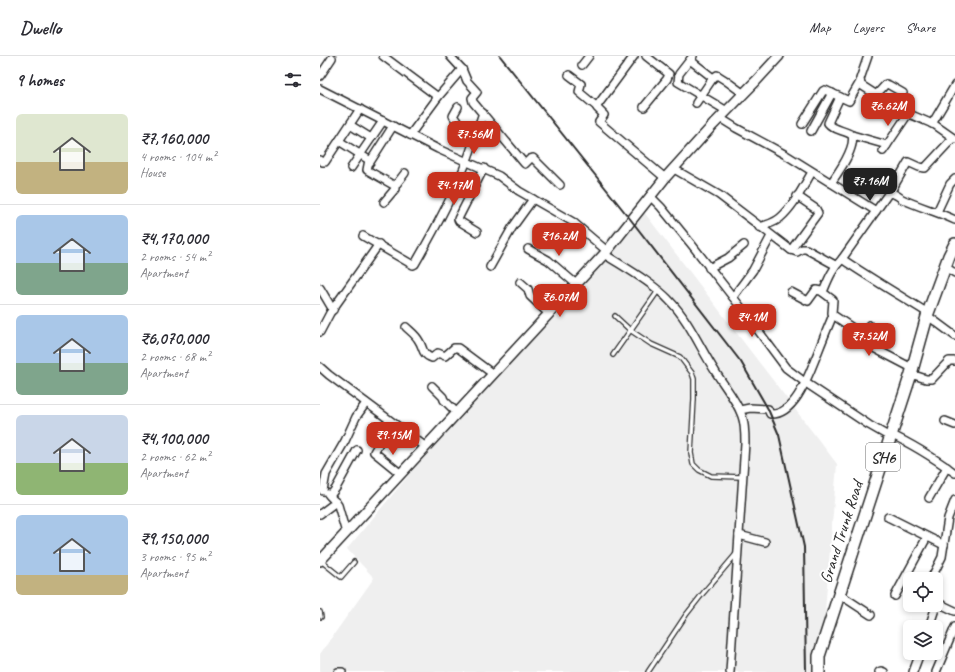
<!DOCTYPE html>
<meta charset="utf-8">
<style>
body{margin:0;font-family:Caveat,sans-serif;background:#f7f7f7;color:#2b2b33;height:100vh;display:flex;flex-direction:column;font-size:15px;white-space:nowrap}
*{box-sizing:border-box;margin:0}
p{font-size:13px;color:#7c7c81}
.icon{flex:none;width:22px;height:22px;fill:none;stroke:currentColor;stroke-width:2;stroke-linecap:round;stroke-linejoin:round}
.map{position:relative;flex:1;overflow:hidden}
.drawer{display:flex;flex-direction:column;background:#fff;width:320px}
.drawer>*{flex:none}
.tools{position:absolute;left:583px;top:516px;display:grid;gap:8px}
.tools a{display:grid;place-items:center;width:40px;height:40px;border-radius:6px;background:#fff;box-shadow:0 2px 6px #0003;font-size:20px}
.price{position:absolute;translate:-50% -34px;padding:0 9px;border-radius:8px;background:#c8321e;color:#fff;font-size:13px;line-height:26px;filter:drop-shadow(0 1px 2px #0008)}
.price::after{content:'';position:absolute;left:50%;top:24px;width:12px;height:9px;margin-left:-6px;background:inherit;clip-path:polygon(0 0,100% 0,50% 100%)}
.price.on{background:#222;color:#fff}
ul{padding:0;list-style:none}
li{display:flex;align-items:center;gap:12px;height:100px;padding:0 16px}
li+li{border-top:1px solid #e1e1e2}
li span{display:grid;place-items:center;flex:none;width:112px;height:80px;border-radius:6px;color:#555}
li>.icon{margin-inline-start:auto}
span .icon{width:48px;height:48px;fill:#fffc;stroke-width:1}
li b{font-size:17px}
h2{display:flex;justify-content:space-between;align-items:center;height:48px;padding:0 16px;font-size:17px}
header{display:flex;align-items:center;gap:24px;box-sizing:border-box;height:56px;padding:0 20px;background:#fff;border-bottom:1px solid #e1e1e2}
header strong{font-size:19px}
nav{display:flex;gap:22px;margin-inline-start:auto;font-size:14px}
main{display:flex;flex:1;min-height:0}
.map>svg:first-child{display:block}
.built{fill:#efefef}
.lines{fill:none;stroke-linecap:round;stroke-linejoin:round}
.service-casing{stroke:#2b2b2b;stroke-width:6}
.minor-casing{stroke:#2b2b2b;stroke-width:10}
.tertiary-casing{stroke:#2b2b2b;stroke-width:12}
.primary-casing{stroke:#2b2b2b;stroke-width:14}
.service{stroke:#fff;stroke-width:3.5}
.minor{stroke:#fff;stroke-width:7}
.tertiary{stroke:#fff;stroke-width:9}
.primary{stroke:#fff;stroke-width:11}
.rail{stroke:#2b2b2b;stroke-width:2}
.labels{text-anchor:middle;stroke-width:4;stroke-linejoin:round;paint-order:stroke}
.shield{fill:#fff;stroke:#6b6b6b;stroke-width:1}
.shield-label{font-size:16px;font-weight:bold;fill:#2b2b2b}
.street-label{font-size:17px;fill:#2b2b2b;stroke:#fff}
</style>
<header>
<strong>Dwello</strong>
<nav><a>Map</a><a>Layers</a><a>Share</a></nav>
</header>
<main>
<section class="drawer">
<h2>9 homes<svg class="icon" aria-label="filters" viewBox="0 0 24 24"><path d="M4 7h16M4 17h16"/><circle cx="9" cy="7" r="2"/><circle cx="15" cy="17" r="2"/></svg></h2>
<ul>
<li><span style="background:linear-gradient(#dfe7d0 60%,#c2b280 0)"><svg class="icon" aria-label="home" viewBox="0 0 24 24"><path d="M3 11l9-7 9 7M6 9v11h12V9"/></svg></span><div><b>₹7,160,000</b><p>4 rooms · 104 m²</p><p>House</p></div></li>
<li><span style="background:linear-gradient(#a9c7e8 60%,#7fa58c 0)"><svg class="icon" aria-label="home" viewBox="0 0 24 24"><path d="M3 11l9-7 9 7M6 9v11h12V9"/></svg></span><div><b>₹4,170,000</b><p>2 rooms · 54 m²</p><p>Apartment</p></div></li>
<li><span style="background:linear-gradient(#a9c7e8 60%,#7fa58c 0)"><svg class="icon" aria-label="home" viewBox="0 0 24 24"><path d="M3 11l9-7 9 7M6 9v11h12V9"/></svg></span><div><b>₹6,070,000</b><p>2 rooms · 68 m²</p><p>Apartment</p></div></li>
<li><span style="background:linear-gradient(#c9d6e8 60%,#8fb573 0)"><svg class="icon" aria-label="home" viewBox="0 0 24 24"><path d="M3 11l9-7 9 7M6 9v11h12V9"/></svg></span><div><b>₹4,100,000</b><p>2 rooms · 62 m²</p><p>Apartment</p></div></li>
<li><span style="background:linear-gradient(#a9c7e8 75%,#c2b280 0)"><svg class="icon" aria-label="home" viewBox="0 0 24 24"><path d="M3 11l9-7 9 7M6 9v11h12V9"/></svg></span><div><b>₹9,150,000</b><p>3 rooms · 95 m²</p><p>Apartment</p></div></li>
</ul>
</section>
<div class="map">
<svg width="635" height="616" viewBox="0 0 635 616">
<rect width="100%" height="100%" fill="#fff"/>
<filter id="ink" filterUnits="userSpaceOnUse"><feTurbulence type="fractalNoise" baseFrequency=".025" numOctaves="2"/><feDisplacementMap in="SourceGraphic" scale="8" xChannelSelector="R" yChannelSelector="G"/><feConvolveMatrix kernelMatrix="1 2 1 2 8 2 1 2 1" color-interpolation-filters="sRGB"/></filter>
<g filter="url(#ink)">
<polygon class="built" points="317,147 517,408 500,616 0,616 0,598 54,522 27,493"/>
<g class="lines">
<g class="service-casing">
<g id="service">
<polyline points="295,260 310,274 331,288 360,301 372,317 374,323 374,343 371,397 373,408 379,414 391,420 422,421"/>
<polyline points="293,299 338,235"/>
<polyline points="1,505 21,521 34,506"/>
<polyline points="0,556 1,561"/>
<polyline points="328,616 366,559 384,536 417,497"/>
</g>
</g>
<g class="minor-casing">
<g id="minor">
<polyline points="63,0 118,41"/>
<polyline points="130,0 142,13 147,25 157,36 152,42 153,46 204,107 205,108 210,103 213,102 240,129"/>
<polyline points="314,0 277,50 277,52 284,59 279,66 345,122"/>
<polyline points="373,0 359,18 358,26 407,55"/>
<polyline points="548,0 540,23 541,29 580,54 615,69 635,83"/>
<polyline points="370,4 393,22"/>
<polyline points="262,9 269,0"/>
<polyline points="249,19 261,28 259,36 277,51"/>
<polyline points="0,20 12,2"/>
<polyline points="0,33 118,93 179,120 199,135 253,166 287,195"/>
<polyline points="556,39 566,28 569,29 583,37"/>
<polyline points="376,47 393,22 397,19 405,24 424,38"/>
<polyline points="138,51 133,60 153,86"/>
<polyline points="324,51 347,23 349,18 326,0"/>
<polyline points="400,62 416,72 466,99 556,155"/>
<polyline points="482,68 503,35 505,34 529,45 540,26"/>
<polyline points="612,68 635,29"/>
<polyline points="30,69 51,82"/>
<polyline points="491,75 512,37"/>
<polyline points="90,79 118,41 142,13"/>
<polyline points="532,79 567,89"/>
<polyline points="19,85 49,104 47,114 75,130 75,133 64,146"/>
<polyline points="563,95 588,58"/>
<polyline points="0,104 3,106 5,106 40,53"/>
<polyline points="50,106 73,70"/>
<polyline points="31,112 63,65"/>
<polyline points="354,113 399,139 471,194 477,196 482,193 486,193 515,209"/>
<path d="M511 127C518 117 536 92 532 79 524 74 513 74 508 67L520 41"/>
<polyline points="75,130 85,117"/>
<polyline points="570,137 588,106 599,111 605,112 633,82"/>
<polyline points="330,140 341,151 372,189 423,254 466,312 486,327 549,369 570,381"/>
<polyline points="617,156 630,128 635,123"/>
<path d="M439 171C447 169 454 167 460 162 474 150 483 131 492 116"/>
<polyline points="157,176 139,165 138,163 164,112"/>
<path d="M43 180 93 209 95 208C114 175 132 142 146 107 153 90 157 73 163 57"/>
<polyline points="208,193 228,204 256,228"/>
<polyline points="471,194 498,157 496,153 477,140"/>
<path d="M284 198C304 211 333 227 349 244 369 264 380 292 395 315 404 330 416 343 422 360 425 368 425 377 425 387L410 616"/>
<path d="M522 203C550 222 579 239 608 257"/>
<polyline points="170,211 192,172 213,143"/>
<polyline points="625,211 635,217"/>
<polyline points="389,212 408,202 424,189"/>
<polyline points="200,226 208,233 210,240 229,258"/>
<polyline points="0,232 13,254"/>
<polyline points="471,236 488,245 496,234 501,235 513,244 512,257 513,259 531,271"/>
<path d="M503 236C508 224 512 213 522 203L568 138C573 136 578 140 582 143 599 151 618 156 635 164"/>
<polyline points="413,241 433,214 451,180"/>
<polyline points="608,260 635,280"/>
<polyline points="549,269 544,284 546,288 592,312"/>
<path d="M86 271C90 275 96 279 99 285 104 292 101 298 112 302L118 297 125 300 134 292H138L173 318"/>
<polyline points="0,276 10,257 59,188"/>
<polyline points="0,311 9,319 106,391"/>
<polyline points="591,318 606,323 612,323 629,305 635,305"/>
<polyline points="112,330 123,341 124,344 137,357"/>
<path d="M420 354 430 352 448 353 450 358C476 360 490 315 498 296 503 283 508 271 513 259"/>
<polyline points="625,365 635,369"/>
<path d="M570 378C594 389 614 402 635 417"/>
<polyline points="62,382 54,396 81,418"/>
<polyline points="3,435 6,418 25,385 36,361 46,347"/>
<polyline points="8,438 18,449 26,477"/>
<polyline points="10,440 16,432 37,394"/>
<polyline points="609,442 627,411"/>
<polyline points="0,458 16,446"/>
<polyline points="568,461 624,489"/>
<polyline points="419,479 445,486"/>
<polyline points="611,523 622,501 628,462 635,444"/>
<polyline points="519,538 551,559"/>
<polyline points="575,540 607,481"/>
<polyline points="616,546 635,555"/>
<polyline points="609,571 617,547"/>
<polyline points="18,616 22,616"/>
<polyline points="559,616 561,615 564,616"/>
<polyline points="593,616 600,597"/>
<polyline points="616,616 635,571"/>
</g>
</g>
<g class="tertiary-casing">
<polyline id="tertiary" points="0,505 287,195 345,122 393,69 436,25 459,0"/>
</g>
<g class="primary-casing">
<polyline id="primary" points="499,616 499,600 591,318 608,257 629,200 635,188"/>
</g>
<use href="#service" class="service"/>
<use href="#minor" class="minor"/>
<use href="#tertiary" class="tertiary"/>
<use href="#primary" class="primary"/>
<polyline class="rail" points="180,0 311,164 421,306 448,353 459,379 484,491 486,616"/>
</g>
</g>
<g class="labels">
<rect class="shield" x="546" y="387" width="34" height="28" rx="3"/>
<g class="shield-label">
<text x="563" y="407">SH6</text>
</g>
<g class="street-label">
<text transform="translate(521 476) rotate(-72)" y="6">Grand Trunk Road</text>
</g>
</g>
</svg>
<div class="tools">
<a><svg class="icon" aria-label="locate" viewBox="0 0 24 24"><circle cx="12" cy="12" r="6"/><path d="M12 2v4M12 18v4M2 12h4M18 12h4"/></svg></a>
<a><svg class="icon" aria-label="layers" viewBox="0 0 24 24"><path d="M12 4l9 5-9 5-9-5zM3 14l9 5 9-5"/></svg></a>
</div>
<b class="price" style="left:568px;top:71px">₹6.62M</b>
<b class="price" style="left:154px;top:99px">₹7.56M</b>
<b class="price on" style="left:550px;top:146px">₹7.16M</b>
<b class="price" style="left:134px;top:150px">₹4.17M</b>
<b class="price" style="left:239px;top:201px">₹16.2M</b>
<b class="price" style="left:240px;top:262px">₹6.07M</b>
<b class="price" style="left:432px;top:282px">₹4.1M</b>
<b class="price" style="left:549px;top:301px">₹7.52M</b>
<b class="price" style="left:73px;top:400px">₹9.15M</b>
</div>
</main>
